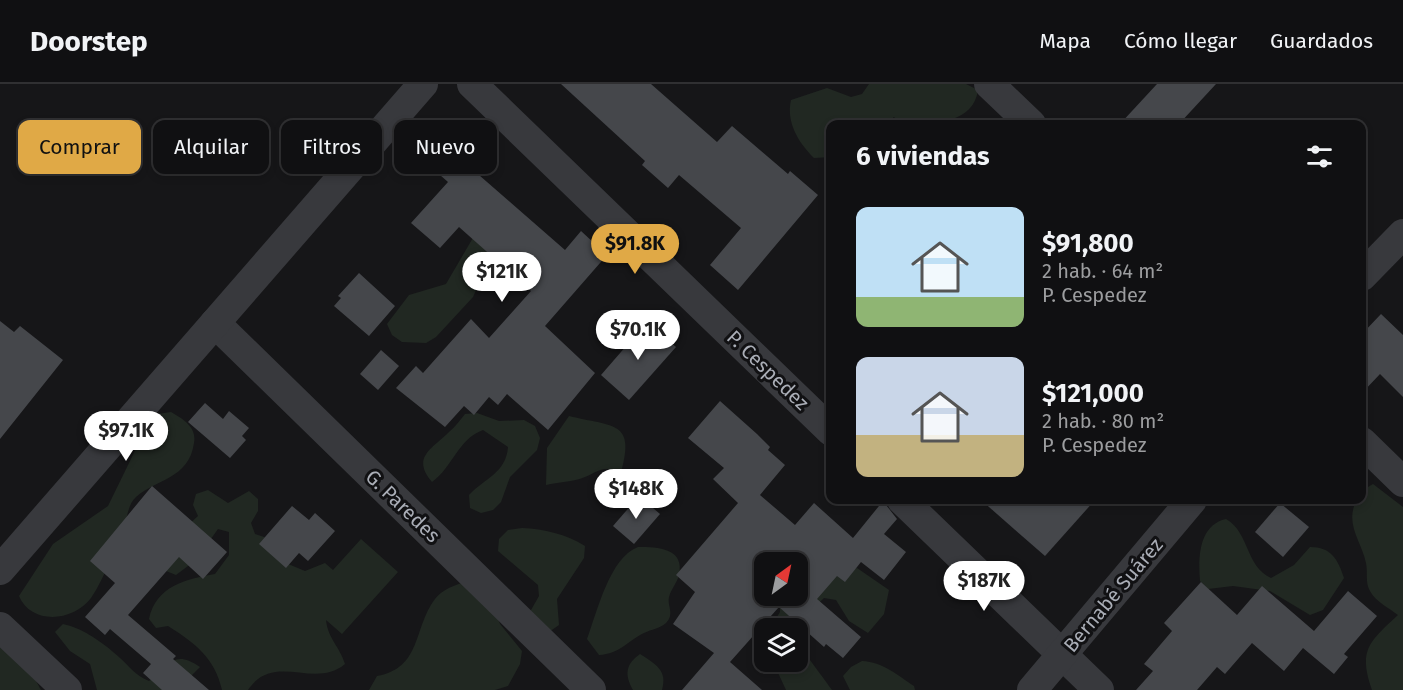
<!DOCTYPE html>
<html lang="es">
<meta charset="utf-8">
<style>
body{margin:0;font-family:"Fira Sans",sans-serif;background:#1e1e20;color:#f1f3f6;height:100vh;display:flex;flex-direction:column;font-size:22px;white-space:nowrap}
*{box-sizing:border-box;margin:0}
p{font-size:20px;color:#9c9d9f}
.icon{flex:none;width:33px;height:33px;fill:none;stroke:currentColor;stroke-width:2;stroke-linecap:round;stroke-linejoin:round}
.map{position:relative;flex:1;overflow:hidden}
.side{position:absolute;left:826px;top:36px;width:540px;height:384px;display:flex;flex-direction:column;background:#101012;border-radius:12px;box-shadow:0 3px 9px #0003,0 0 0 2px #303032}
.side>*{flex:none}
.top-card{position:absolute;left:18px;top:36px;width:570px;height:54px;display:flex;gap:12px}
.needle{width:39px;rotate:33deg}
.fabs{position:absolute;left:754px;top:468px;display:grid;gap:12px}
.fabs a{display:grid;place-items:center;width:54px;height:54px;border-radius:12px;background:#101012;box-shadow:0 3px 9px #0003,0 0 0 2px #303032;font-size:30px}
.price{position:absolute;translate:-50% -51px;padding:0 14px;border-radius:21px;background:#fff;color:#222;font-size:20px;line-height:39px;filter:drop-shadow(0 2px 3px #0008)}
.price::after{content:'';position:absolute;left:50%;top:36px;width:18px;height:14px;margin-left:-9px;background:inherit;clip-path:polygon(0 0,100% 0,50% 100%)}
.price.active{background:#e0a946;color:#111}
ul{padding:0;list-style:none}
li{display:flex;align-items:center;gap:18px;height:150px;padding:0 30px}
li span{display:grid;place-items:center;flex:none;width:168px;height:120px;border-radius:12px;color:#555}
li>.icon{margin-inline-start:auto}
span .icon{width:72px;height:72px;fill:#fffc;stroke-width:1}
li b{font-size:26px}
h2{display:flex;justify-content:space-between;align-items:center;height:72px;padding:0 30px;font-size:26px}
.chip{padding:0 21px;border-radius:12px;background:#101012;box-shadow:0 3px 9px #0003,0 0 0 2px #303032;font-size:21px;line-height:54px}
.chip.active{background:#e0a946;color:#111}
header{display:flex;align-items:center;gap:36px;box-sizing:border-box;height:84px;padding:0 30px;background:#101012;border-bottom:2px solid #303032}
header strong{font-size:28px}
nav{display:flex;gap:33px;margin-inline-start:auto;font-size:21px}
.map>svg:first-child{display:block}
.green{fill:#212822}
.building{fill:#45474b;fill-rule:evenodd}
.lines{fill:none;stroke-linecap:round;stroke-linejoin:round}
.minor{stroke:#38393d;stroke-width:30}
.labels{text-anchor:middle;stroke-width:6;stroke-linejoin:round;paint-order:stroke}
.street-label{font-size:20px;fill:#aaaeb7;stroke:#111113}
</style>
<header>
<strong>Doorstep</strong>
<nav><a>Mapa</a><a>Cómo llegar</a><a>Guardados</a></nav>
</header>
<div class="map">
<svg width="1403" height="606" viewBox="0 0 1403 606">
<rect width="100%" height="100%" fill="#161618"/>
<g class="green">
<path d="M869 0H966L978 6C973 42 928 40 900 40L894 33 885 40H831V73L814 74C798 58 786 38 791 16L827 4 851 13 862 10Z"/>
<polygon points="484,135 499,155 473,213 436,253 426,259 402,258 392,251 387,240 409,211 446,200"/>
<path d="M171 328C183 335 197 343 194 359 189 395 156 395 136 413 129 419 128 430 125 438 115 463 106 492 91 514 73 538 31 541 19 512L53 460 108 422 149 338 157 330Z"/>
<path d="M477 329 499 337 524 336 535 342 540 354 537 366 510 393 501 418 493 426 481 429 470 424 469 411C485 394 506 389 508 363L483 346C458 355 453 383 432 398 411 373 432 365 449 348 455 343 460 336 465 330Z"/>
<path d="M569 332C613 343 636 336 621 389 602 381 601 386 585 393 573 398 558 398 546 401L547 364Z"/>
<path d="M1373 400 1403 423V606H1372C1358 566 1369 558 1398 531 1389 524 1376 518 1370 507 1365 499 1368 488 1366 479 1361 456 1345 441 1356 417L1362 416 1363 406Z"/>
<path d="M208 406 228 419 249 407 258 415V427L251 439 255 450 267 454 281 477 305 487 325 479 333 486 361 455 398 488 342 550 326 536C328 555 340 563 345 580 314 606 274 567 248 606H222C215 574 195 559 168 542L156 544 149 535C156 502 186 495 215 490L229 471V448L218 445 196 476 176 491 166 487 164 463 198 432 193 421 196 410Z"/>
<path d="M1226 435C1250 449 1245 482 1271 494L1294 481 1310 463C1331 463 1338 475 1344 494L1323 526 1310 531 1270 507 1233 502 1208 505 1200 497C1198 473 1199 441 1226 435Z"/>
<path d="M522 444C544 445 566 450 585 462L584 474 557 515 559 541 549 548 527 533 539 512 538 501 498 467 499 455 508 446Z"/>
<path d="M638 463C658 463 685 464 679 491 677 499 671 505 669 513 667 522 675 530 666 539 659 545 652 545 644 549 627 557 620 570 599 571L587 555C597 528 610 473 638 463Z"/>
<path d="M857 484 889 506 884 530 868 549 849 537 836 516 824 514C780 554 806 567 832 606H786L773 578H798V544H770L780 528V512H798L820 492Z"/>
<path d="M481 492 500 540 522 567 520 580 508 602 495 606H369L377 592C422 584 413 544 435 515 445 502 466 498 481 492Z"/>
<path d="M63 540C83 544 105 560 120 574 130 583 135 591 149 597 170 583 172 564 200 583L191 592 186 606H97L90 580 70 567 55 548Z"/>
<polygon points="0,562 31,588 41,606 0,606"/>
<path d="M640 570C655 580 668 586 662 606H633C624 590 626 580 640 570Z"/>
<path d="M862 577C883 578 897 591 914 602L915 606H850L843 592 851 583Z"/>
</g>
<g class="building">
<polygon points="561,0 651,0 717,58 732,42 788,90 790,87 818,111 738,206 710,181 741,144 679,91 668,104 642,81 645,77"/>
<polygon points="1157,0 1216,0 1179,40 1120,40"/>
<polygon points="425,44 565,166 581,147 607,171 545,242 595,289 548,346 507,310 498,321 489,313 474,331 464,322 445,343 396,304 416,282 423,289 471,235 489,254 531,207 459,143 440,164 411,139 448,98 408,63"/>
<polygon points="359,189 395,222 369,252 334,222 341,214 338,212"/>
<polygon points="1381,230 1403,251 1403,313 1380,290 1362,309 1362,250"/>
<polygon points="0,237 14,248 20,242 63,276 0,355"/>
<polygon points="647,238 676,263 629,316 601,291"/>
<polygon points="381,266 399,282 378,306 360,290"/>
<path d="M720 317 757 350 770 363 768 366 785 381 760 411 795 441 814 419 853 454 883 417 897 435 884 450 906 468 884 496 861 478 845 498 837 492 817 515 861 553 843 574 826 560 824 563 779 523 730 578 762 606H682L714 569 673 540 695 508 676 491 738 419 713 395 724 384 688 354ZM765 478H798V512H765Z"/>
<polygon points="205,319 223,335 229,327 249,344 242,352 246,356 230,374 188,338"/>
<polygon points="152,402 227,468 203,495 179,473 128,531 176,572 173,575 209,606 162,606 143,589 151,580 110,545 105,551 85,533 115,499 90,477"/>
<polygon points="639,412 660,430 634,460 613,442"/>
<polygon points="981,416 1095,416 1045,472"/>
<polygon points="1280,419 1309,443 1283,473 1255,448"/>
<polygon points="292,422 309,436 315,429 335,447 308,477 299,469 286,484 259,460"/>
<polygon points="1201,498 1237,531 1262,502 1314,547 1348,507 1377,532 1344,570 1348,573 1334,590 1303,564 1284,587 1252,559 1225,590 1217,583 1197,606 1136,606 1153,587 1144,580 1172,547 1164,539"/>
</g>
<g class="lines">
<g class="minor">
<polyline points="472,0 831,347"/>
<polyline points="989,0 1031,40"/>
<polyline points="1362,192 1403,150"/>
<polyline points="215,239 591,606"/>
<polyline points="1362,358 1403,398"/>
<polyline points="902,416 1099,606"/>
<polyline points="0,486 423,0"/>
<polyline points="0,543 67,606"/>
<polyline points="1032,606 1192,416"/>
</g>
</g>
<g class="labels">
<g class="street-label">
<text transform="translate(768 286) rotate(44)" y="7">P. Cespedez</text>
<text transform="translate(403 422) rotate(44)" y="7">G. Paredes</text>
<text transform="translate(1113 511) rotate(-50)" y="7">Bernabé Suárez</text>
</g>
</g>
</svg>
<div class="fabs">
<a><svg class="needle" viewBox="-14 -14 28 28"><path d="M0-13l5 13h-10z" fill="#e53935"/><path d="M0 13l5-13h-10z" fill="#9c9d9f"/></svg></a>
<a><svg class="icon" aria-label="layers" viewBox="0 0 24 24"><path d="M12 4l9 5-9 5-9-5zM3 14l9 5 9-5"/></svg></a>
</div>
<b class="price active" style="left:635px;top:191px">$91.8K</b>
<b class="price" style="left:502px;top:219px">$121K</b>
<b class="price" style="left:638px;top:277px">$70.1K</b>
<b class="price" style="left:126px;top:378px">$97.1K</b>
<b class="price" style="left:636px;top:436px">$148K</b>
<b class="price" style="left:984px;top:528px">$187K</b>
<div class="top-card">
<a class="chip active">Comprar</a>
<a class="chip">Alquilar</a>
<a class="chip">Filtros</a>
<a class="chip">Nuevo</a>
</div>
<section class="side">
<h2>6 viviendas<svg class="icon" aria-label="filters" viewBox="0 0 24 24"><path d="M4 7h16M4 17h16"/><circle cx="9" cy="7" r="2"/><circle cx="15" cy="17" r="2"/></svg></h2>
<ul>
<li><span style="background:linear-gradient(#bfe0f5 75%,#8fb573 0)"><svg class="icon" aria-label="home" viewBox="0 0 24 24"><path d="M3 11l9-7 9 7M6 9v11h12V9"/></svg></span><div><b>$91,800</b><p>2 hab. · 64 m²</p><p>P. Cespedez</p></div></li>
<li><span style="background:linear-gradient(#c9d6e8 65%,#c2b280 0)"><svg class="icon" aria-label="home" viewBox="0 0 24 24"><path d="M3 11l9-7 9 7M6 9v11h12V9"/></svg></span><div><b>$121,000</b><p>2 hab. · 80 m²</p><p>P. Cespedez</p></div></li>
</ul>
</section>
</div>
